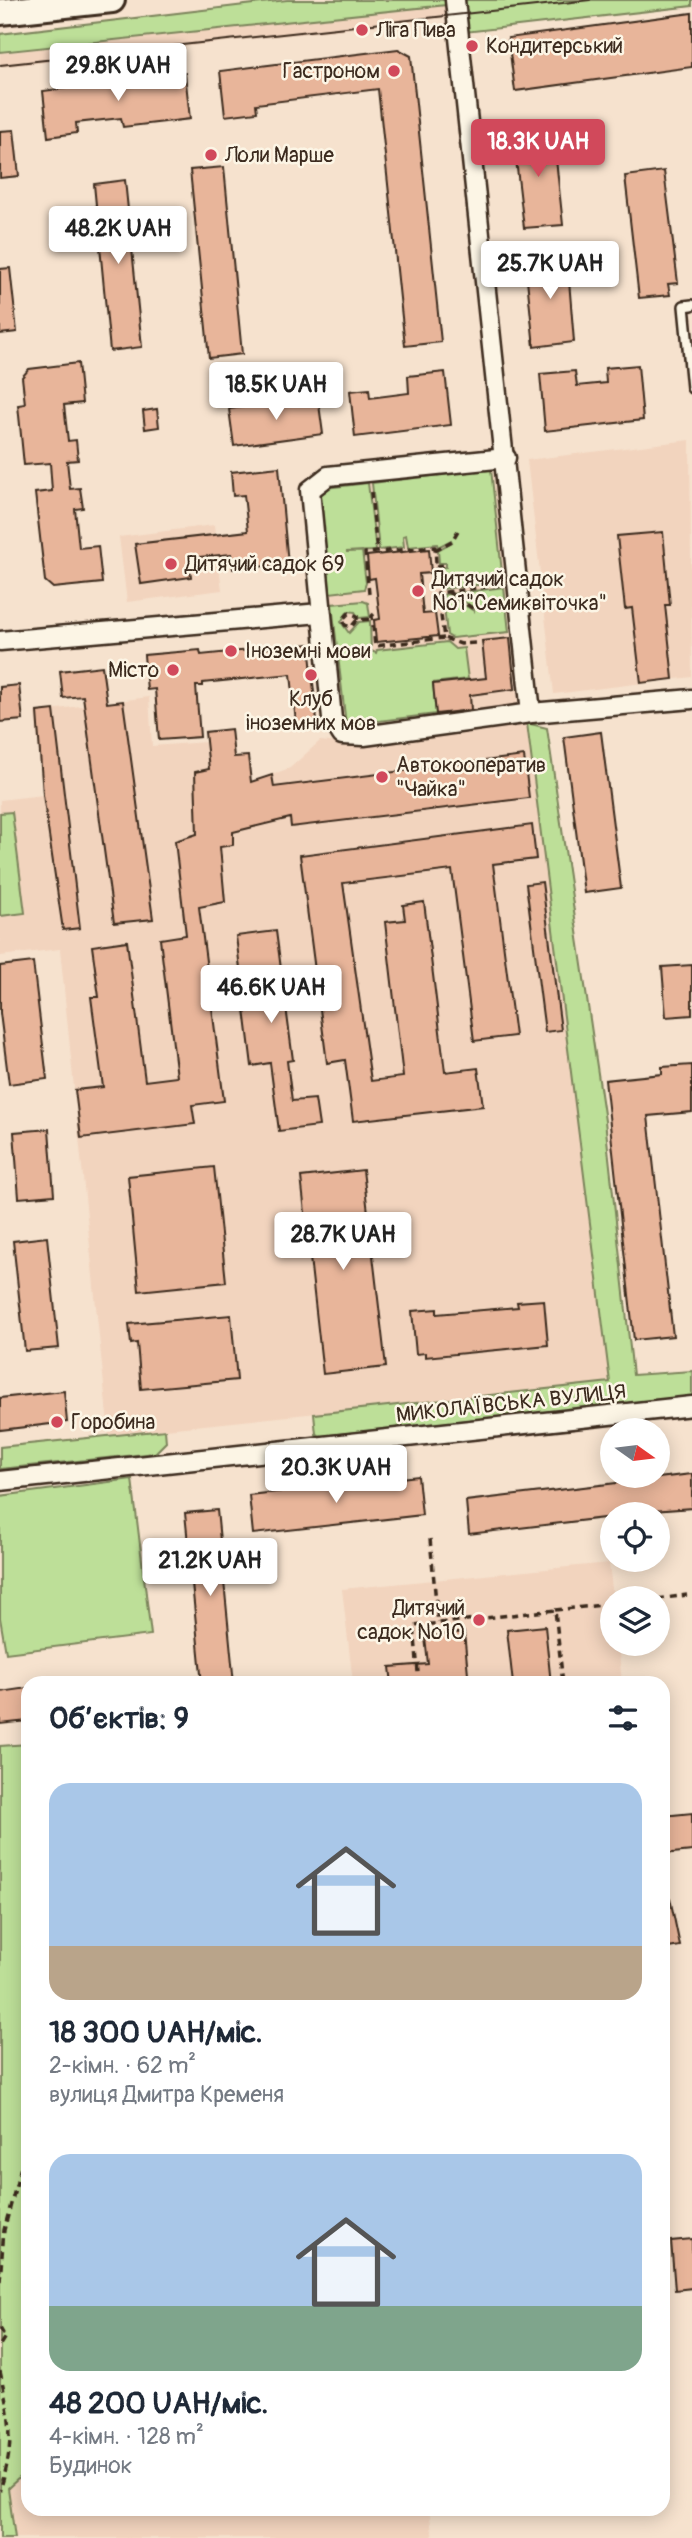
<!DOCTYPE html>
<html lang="uk">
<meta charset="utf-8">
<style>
body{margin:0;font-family:Pangolin,sans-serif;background:#f2f2f3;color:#1f2937;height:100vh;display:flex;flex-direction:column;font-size:26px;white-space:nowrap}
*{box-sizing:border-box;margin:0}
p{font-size:23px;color:#747a83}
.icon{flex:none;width:38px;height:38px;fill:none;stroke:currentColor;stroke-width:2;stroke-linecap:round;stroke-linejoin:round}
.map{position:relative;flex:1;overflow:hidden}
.sheet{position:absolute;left:21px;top:1676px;width:649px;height:840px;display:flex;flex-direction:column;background:#fff;border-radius:21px;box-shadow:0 4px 18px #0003}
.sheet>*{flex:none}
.needle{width:46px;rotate:104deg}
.controls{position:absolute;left:600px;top:1418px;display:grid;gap:14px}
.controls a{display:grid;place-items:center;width:70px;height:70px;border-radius:50%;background:#fff;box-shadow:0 4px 18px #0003;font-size:35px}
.price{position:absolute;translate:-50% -60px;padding:0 16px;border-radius:7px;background:#fff;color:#222;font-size:23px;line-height:46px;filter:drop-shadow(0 2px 4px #0008)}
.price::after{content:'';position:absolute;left:50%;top:42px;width:21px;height:16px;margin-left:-10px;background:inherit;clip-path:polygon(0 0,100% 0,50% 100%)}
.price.active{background:#d1495b;color:#fff}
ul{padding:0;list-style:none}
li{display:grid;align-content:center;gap:14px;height:371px;padding:0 28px}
li span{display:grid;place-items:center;height:217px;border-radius:21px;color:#555}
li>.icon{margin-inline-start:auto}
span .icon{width:126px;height:126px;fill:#fffc;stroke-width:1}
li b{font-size:30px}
h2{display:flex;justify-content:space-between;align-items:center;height:84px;padding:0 28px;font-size:30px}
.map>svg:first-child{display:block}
.built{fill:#f2d4be}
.green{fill:#bddf98;stroke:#7c845b;stroke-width:2}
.building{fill:#e8b59a;stroke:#3b2a1e;stroke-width:2}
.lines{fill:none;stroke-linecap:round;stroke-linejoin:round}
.lane-casing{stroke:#3b2a1e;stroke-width:14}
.street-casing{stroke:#3b2a1e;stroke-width:23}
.secondary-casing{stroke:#3b2a1e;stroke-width:30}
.path{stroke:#3b2a1e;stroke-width:3.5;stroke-dasharray:7 5;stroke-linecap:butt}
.lane{stroke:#fcf5e5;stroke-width:9}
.street{stroke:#fcf5e5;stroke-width:18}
.secondary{stroke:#fcf5e5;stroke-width:24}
.tram{stroke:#3b2a1e;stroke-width:2}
.poi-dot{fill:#d1495b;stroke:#fcf5e5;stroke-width:2.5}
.labels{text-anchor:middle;stroke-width:5;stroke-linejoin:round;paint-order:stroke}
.poi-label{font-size:21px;fill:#3b2a1e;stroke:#fcf5e5;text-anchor:start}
.street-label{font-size:21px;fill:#3b2a1e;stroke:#fcf5e5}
</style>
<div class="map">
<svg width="692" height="2538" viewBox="0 0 692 2538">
<rect width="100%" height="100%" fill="#f6e2ce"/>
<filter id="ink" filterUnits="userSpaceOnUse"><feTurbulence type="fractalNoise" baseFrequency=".0143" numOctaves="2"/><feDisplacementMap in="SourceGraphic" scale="14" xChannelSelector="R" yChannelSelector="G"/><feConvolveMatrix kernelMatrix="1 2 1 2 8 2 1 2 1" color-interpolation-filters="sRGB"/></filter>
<g filter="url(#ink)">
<g class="built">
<polygon points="487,0 605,0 0,67 0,53"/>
<polygon points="690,440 692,677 554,694 527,460"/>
<polygon points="493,467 518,705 344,726 319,492 324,488"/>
<polygon points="214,525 222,590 127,602 119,537"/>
<polygon points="149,697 152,746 206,742 212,786 251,782 290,768 320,741 361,745 527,723 611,1382 109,1435 60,949 0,956 0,800 43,795 35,712"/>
<polygon points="609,1563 613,1598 612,1643 618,1643 622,1683 353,1683 342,1589"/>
<polygon points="28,2470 28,2510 429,2510 433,2538 15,2538 8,2488"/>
</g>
<g class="green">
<polygon points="287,0 445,0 446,5 0,52 0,34"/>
<polygon points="462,0 692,0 692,6 465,32"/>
<polygon points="491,469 503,582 442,589 440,568 446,567 446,563 439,563 438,550 452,542 451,540 438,547 437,544 408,547 406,535 403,536 404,547 379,550 372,483"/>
<polygon points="368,483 376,551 346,552 362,551 366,583 364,589 330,593 320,493 325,488"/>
<polygon points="504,587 509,632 452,638 447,635 443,595 447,594 474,611 474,608 452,594"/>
<polygon points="363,601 368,603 370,617 359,618 355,612 348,611 341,622 349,633 359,622 370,621 371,651 376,653 377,650 447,642 455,649 464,648 468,679 433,683 436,714 346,725 332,604"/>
<polygon points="527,723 547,728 605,1121 633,1375 692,1371 692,1396 320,1436 316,1434 314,1414 610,1382"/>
<polygon points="12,812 25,913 0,916 0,813"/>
<polygon points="165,1430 166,1442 155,1453 0,1469 0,1447"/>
<polygon points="132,1479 151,1635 6,1653 0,1618 0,1496"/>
<polygon points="28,1744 28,2470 8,2488 15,2538 0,2538 0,1746"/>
</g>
<g class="building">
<polygon points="692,13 692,67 515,91 508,38"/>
<polygon points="398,49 411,56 441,342 405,346 378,89 256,104 257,112 225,116 220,71"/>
<polygon points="185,73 190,119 123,127 121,118 76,123 77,133 48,137 43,91"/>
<polygon points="14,130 19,176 0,178 0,131"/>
<polygon points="553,131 563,225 524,228 513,134"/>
<polygon points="224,167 242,354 209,358 190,170"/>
<polygon points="664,171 678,283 668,284 670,295 639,298 625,176"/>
<polygon points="125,180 142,347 110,351 94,184"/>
<polygon points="567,256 574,342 534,347 525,260"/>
<polygon points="10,268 17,332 0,334 0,269"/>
<polygon points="78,363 82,403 64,405 68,441 76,440 78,460 67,461 70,489 80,488 83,508 75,509 79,548 98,546 102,583 53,588 45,581 35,493 52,491 50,463 24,465 18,405 25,404 22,377 29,369"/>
<polygon points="638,365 643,420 545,431 540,374 575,371 577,386 606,383 605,368"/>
<polygon points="445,372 451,425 355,437 350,391 369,389 370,398 409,393 408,376"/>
<polygon points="318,397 323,434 234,446 229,409"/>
<polygon points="157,409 159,427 145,429 143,411"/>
<polygon points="279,467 288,564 233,569 231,554 189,558 191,577 141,584 135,544 248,531 244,495 233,496 231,472"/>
<polygon points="663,532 670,605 665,605 673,679 641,683 632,608 625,609 617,536"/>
<polygon points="429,549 431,573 419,574 423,614 435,613 438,636 376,642 374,620 380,619 375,578 369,579 367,556"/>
<polygon points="510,638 515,689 470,695 471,710 436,714 433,684 486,678 482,641"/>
<polygon points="309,644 317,721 296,723 291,674 203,683 203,686 196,686 200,737 159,740 155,689 147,690 144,655 200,650 201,655"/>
<polygon points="102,666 107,703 123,701 153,919 114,923 83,696 63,698 60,671"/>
<polygon points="19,685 23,720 0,722 0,687"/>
<polygon points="54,710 80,928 63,930 43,795 37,712"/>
<polygon points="231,729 234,757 248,756 251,782 272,775 274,787 524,756 529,798 291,827 290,818 233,832 233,845 220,847 225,902 199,907 224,1101 192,1105 195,1124 81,1138 75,1090 103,1087 91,997 99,997 92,946 127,941 145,1081 177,1077 160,939 186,935 175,841 197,834 195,772 209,769 205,732"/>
<polygon points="601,732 621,888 584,893 564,737"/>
<polygon points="532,825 536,859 493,864 515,1036 474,1041 452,870 343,883 371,1081 403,1077 385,922 405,920 403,905 424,902 445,1072 478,1068 483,1106 353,1121 345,1060 327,1063 300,855"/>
<polygon points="542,882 561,1030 545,1032 526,884"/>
<polygon points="276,931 293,1060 287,1061 292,1101 315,1099 319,1126 279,1131 270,1063 252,1066 236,936"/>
<polygon points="33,962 47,1079 9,1084 0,1013 0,966"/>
<polygon points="692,965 692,1015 666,1017 662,967"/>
<polygon points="692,1065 692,1112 648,1116 673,1336 634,1340 605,1080 662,1074 662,1067"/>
<polygon points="49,1129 54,1195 19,1198 14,1132"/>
<polygon points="214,1167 226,1282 139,1291 128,1176"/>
<polygon points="363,1170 386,1367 323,1374 301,1177"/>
<polygon points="47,1237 59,1348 25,1351 13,1241"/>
<polygon points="544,1300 548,1345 425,1357 425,1353 416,1354 412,1311 437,1309 437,1314 518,1307 517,1302"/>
<polygon points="231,1315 237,1380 141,1389 137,1343 131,1344 129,1324"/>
<polygon points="64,1391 67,1422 0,1430 0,1398"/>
<polygon points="692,1474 692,1508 612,1514 612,1517 469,1534 466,1501"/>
<polygon points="418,1476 422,1515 253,1534 249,1495"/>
<polygon points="217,1510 234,1684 202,1684 185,1513"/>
<polygon points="545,1626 551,1684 513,1684 507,1630"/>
<polygon points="464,1632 469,1684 392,1684 390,1667 428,1664 425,1637"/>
<polygon points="28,1688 28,1721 0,1724 0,1692"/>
<polygon points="692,1813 692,1851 663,1854 663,1816"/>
<polygon points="670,1898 680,1946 663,1949 663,1899"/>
<polygon points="692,2239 692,2288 675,2290 671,2241"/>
</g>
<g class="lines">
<g class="lane-casing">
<polyline id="lane" points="692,305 684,306 692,388"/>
</g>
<g class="street-casing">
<g id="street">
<polyline points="455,0 531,713"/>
<polyline points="506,458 328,476 310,490 332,719 342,735 364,736 531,713 692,699"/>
<polyline points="0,641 320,613"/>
<polyline points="0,1481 692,1406"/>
</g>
</g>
<g class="secondary-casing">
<polyline id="secondary" points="0,12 112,0"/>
</g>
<g class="path">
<polyline points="371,492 377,552"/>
<polyline points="435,550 452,541 460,527"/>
<polyline points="436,566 446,565"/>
<polyline points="447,591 475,610"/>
<polyline points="369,594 365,553 435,547 438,593"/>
<polyline points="374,614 372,616 375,646 444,638"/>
<polyline points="357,620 351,627 345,625 343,619 349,613 357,616 357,620 372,619"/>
<polyline points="475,643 461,644 444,638 438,593 502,585"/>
<polyline points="430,1539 438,1623"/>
<polyline points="658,1599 687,1595"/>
<polyline points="555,1610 612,1604"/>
<polyline points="419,1684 414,1626 555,1610 563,1684"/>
<polyline points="28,2084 28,2091"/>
<polyline points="0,2281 4,2230 28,2141"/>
<polyline points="0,2328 5,2337 0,2345"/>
<path d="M0 2371C10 2420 16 2441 0 2490"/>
</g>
<use href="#lane" class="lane"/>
<use href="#street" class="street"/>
<use href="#secondary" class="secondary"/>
<polyline class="tram" points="0,65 590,0"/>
</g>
</g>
<g class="poi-dot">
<circle cx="362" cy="30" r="7"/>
<circle cx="472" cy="46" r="7"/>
<circle cx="394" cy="71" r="7"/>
<circle cx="211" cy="155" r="7"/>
<circle cx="171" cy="564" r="7"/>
<circle cx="418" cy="591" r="7"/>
<circle cx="231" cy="651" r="7"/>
<circle cx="173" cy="670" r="7"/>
<circle cx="311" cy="675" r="7"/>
<circle cx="382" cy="777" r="7"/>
<circle cx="57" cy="1422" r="7"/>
<circle cx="479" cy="1620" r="7"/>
</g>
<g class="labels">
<g class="poi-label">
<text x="376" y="37">Ліга Пива</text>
<text x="486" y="53">Кондитерський</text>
<text x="380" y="78" text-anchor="end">Гастроном</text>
<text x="225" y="162">Лоли Марше</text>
<text x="185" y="571">Дитячий садок 69</text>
<text x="432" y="586">Дитячий садок<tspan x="432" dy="24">№1"Семиквіточка"</tspan></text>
<text x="245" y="658">Іноземні мови</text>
<text x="159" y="677" text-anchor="end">Місто</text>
<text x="311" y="706" text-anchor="middle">Клуб<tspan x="311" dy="24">іноземних мов</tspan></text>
<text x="396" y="772">Автокооператив<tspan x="396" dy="24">"Чайка"</tspan></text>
<text x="71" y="1429">Горобина</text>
<text x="465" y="1615" text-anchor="end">Дитячий<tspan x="465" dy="24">садок №10</tspan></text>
</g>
<g class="street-label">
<text transform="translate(511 1403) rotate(-6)" y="7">МИКОЛАЇВСЬКА ВУЛИЦЯ</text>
</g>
</g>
</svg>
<div class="controls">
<a><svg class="needle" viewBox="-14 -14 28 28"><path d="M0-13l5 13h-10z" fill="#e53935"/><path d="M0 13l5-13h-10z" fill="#747a83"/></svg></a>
<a><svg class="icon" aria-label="locate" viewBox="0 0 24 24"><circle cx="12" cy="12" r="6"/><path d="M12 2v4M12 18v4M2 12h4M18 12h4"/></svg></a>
<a><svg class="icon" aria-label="layers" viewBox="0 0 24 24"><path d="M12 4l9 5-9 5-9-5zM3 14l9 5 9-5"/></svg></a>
</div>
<b class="price" style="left:118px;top:103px">29.8K UAH</b>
<b class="price active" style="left:538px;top:179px">18.3K UAH</b>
<b class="price" style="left:118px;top:266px">48.2K UAH</b>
<b class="price" style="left:550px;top:301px">25.7K UAH</b>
<b class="price" style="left:276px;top:422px">18.5K UAH</b>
<b class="price" style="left:271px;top:1025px">46.6K UAH</b>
<b class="price" style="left:343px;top:1272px">28.7K UAH</b>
<b class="price" style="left:336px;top:1505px">20.3K UAH</b>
<b class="price" style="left:210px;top:1598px">21.2K UAH</b>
<section class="sheet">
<h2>Об’єктів: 9<svg class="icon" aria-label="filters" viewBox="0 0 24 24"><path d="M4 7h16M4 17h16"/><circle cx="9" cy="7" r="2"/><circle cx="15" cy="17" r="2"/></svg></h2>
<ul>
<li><span style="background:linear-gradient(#a9c7e8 75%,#b9a48a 0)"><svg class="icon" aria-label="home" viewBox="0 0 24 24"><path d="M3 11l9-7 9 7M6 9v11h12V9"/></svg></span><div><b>18 300 UAH/міс.</b><p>2-кімн. · 62 m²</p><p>вулиця Дмитра Кременя</p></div></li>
<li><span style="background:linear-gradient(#a9c7e8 70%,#7fa58c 0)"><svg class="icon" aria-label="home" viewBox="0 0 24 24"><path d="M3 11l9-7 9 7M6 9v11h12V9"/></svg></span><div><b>48 200 UAH/міс.</b><p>4-кімн. · 128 m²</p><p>Будинок</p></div></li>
</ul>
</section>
</div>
